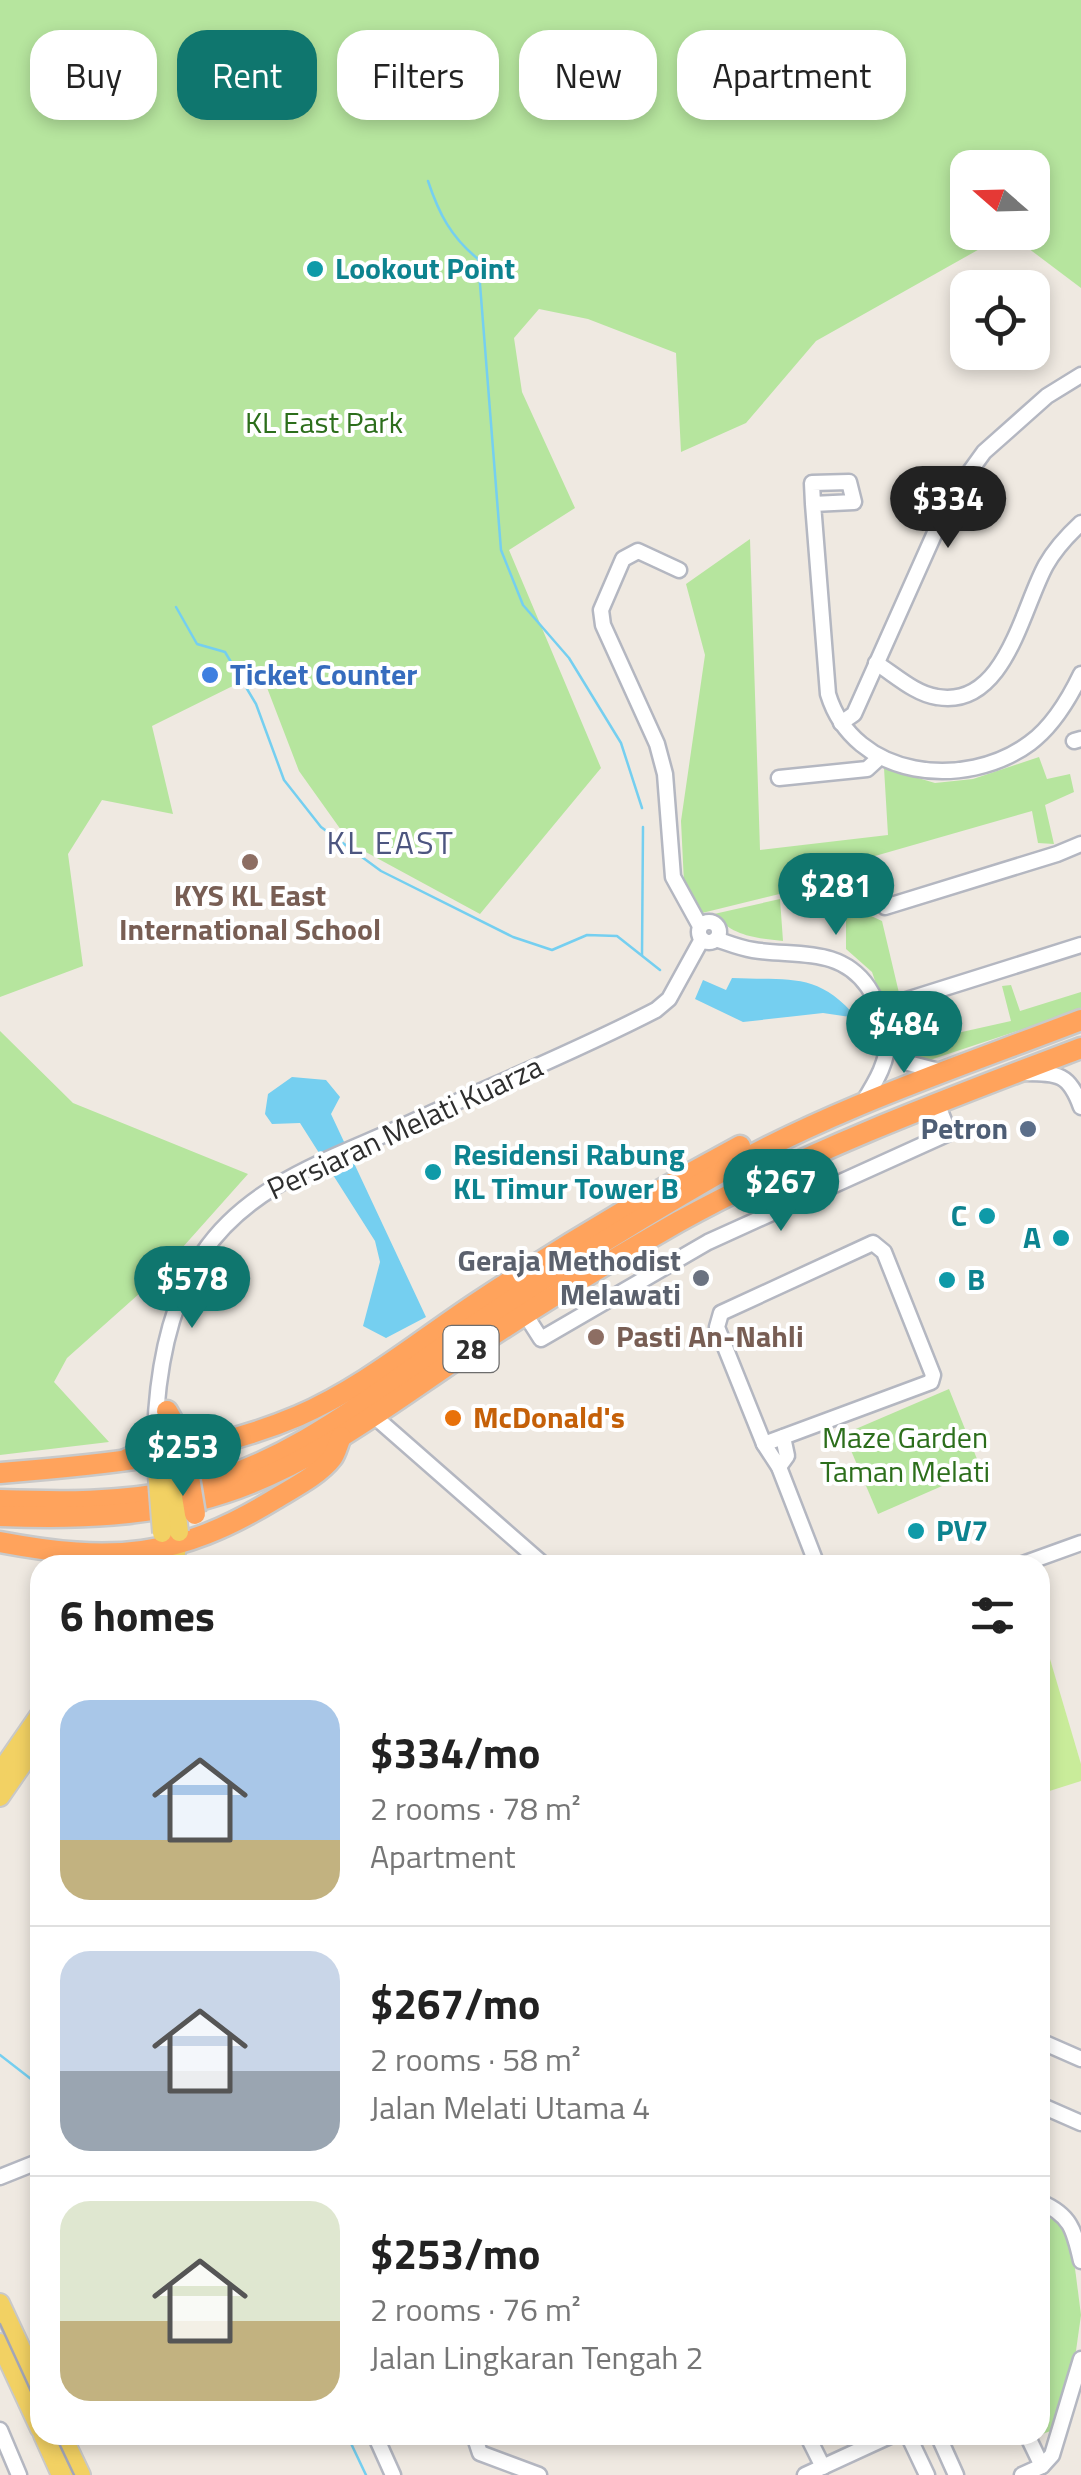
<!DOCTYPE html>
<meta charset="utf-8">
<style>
body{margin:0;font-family:"Titillium Web",sans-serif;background:#f6f6f6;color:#222;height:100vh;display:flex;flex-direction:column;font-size:38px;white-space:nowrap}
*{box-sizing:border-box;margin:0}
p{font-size:32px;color:#767676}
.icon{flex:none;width:55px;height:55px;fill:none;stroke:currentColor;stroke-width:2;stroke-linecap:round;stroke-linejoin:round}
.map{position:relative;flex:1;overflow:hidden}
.panel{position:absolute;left:30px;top:1555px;width:1020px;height:890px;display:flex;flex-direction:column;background:#fff;border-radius:30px;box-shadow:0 5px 15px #0003}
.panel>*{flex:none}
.guide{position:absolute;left:30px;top:30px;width:1022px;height:90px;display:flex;gap:20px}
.needle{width:65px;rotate:290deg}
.tools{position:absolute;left:950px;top:150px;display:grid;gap:20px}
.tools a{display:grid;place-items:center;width:100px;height:100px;border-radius:20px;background:#fff;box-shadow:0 5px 15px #0003;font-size:50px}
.price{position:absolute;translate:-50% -85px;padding:0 22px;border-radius:35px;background:#0f766e;color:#fff;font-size:32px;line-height:65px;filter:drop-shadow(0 2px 5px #0008)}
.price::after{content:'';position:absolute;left:50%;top:60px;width:30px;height:22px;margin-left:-15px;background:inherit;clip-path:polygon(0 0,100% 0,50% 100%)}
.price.on{background:#222;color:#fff}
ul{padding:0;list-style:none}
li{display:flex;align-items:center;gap:30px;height:250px;padding:0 30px}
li+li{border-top:2px solid #e0e0e0}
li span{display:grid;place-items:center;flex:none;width:280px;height:200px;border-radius:30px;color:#555}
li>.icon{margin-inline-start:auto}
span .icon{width:120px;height:120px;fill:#fffc;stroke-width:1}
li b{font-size:42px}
h2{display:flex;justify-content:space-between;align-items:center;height:120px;padding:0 30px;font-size:42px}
.pill{padding:0 35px;border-radius:30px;background:#fff;box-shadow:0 5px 15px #0003;font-size:35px;line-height:90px}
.pill.on{background:#0f766e;color:#fff}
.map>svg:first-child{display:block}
.green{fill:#b6e59e;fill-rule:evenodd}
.pitch{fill:#c9ec9a}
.water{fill:#75cff0}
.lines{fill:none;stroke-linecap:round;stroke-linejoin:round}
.stream{stroke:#75cff0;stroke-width:2.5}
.minor-casing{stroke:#b4b7c1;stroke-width:19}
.major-casing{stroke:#c9c9c9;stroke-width:22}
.highway-casing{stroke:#c9c9c9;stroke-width:25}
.minor{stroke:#fff;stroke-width:14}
.major{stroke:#f2d163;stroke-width:18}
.highway{stroke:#ffa35c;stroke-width:20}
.tram{stroke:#a3a6b8;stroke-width:2.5}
.major-bridge-casing{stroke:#c9c9c9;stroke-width:22;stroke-linecap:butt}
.highway-bridge-casing{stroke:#c9c9c9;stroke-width:25;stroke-linecap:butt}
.major-bridge{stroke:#f2d163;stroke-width:18}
.highway-bridge{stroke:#ffa35c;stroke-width:20}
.culture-dot{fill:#0f9aa8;stroke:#fff;stroke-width:4}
.shop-dot{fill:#3f7fe0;stroke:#fff;stroke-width:4}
.education-dot{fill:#8d6e63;stroke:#fff;stroke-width:4}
.service-dot{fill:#5c6f8a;stroke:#fff;stroke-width:4}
.worship-dot{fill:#6b7280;stroke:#fff;stroke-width:4}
.food-dot{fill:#e8710a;stroke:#fff;stroke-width:4}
.labels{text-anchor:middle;stroke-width:8;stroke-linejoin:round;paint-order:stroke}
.shield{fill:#fff;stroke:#6d6d6d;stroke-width:2.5}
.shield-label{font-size:28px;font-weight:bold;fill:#2e2e2e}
.culture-label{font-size:30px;font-weight:bold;fill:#0d838f;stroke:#fff;text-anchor:start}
.park-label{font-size:30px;fill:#2c6e1b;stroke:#fff}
.shop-label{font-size:30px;font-weight:bold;fill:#366cbe;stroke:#fff;text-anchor:start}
.education-label{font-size:30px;font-weight:bold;fill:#785e54;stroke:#fff}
.street-label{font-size:30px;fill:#2e2e2e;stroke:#fff}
.service-label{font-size:30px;font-weight:bold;fill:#4e5e75;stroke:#fff;text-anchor:end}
.worship-label{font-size:30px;font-weight:bold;fill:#5b616d;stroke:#fff;text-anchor:end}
.food-label{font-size:30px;font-weight:bold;fill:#c56008;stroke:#fff;text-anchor:start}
.neighbourhood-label{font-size:32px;letter-spacing:2.5px;fill:#4d5680;stroke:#fff}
</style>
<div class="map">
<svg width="1081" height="2475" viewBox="0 0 1081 2475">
<rect width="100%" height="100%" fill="#efe9e1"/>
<g class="green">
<path d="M0 0H1081V288L1008 233 816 341 746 423 681 452 676 353 588 319 539 309 514 338 522 392 575 508 509 550 601 768 480 914 351 844 299 771 261 672 152 726 173 814 102 800 68 854 83 966 0 997ZM968 168H1032V232H968Z"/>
<polygon points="750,539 760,850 888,835 884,768 935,783 973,779 1039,757 1047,779 1070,774 1074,792 1045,805 1054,844 1038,843 1032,811 875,856 870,866 876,906 869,915 882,921 899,993 894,998 900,1016 917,1042 1011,1021 1002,986 1011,985 1020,1011 1081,992 1081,1010 927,1061 903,1047 887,1016 872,972 846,949 846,903 804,888 702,913 684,883 681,821 705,655 686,584"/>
<path d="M780 899 783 941C755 938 732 936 714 914Z"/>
<polygon points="0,1031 73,1103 248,1174 149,1285 67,1358 54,1382 109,1442 0,1455"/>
<polygon points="949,1389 981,1469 878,1514 844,1434"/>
<polygon points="1040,2214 1059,2222 1072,2245 1081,2315 1074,2365 1053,2430 1040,2435"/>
</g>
<polygon class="pitch" points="1042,1632 1081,1764 1081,1781 1040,1794"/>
<g class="water">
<path d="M732 978C790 981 817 971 857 1018L823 1013 743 1022 695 999 703 980 726 990Z"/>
<polygon points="292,1077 326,1080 340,1097 331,1114 426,1317 386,1338 363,1326 380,1262 375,1241 300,1123 272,1124 265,1114 268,1094"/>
</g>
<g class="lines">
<g class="stream">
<path d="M428 181C439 214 451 237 478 259L501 550 523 605 569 658 621 743 642 808"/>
<polyline points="176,607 197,644 225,652 256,704 284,780 321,827 381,871 513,937 552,950 587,935 617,936 660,970"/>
<polyline points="642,955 643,827"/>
<polyline points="0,2055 40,2086"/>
<polyline points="347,2435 366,2475"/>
</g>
<g class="minor-casing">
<g id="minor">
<path d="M813 504 854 502 849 482 812 483 813 504 828 694C854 779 965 791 1030 743 1053 726 1069 699 1081 674"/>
<polyline points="679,570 638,551 623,559 601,610 603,625 657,744 665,774 673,877 700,926"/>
<path d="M876 663C894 674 915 694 937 697 1005 709 1022 608 1046 565 1055 549 1068 535 1081 523"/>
<polyline points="841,723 854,714 950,499 984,452 1047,396 1081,375"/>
<polyline points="1074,741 1081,739"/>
<polyline points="779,778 867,769 879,758"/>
<polyline points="885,907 1057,854 1081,844"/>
<circle cx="709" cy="932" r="10"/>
<path d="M716 939C728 943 740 948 753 950 795 957 840 946 868 987 884 1011 890 1039 908 1063L939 1071"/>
<polyline points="900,1002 1081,945"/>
<path d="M1025 1073C1059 1073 1069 1074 1081 1107"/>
<path d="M862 1104C877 1080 888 1062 889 1033"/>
<polygon points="873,1243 884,1252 933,1375 931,1382 764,1444 717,1327 721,1313"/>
<polyline points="525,1314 541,1339 708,1242 949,1133 937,1103"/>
<polyline points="374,1416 544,1565"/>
<path d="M155 1435C157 1373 168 1306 203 1253 249 1185 328 1160 399 1128 485 1088 573 1053 656 1010L669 999 702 939"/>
<polyline points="764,1444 779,1467 817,1565"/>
<polyline points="779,1467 787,1456 783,1437"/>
<polyline points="1020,1565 1081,1543"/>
<polyline points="1040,2041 1081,2059"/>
<polyline points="1040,2105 1081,2123"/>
<polyline points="0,2177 40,2161"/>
<path d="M1040 2202C1071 2215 1074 2230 1081 2261"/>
<polyline points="0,2430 19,2475"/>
<polyline points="375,2435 393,2475"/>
<polyline points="474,2435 480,2453 539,2475"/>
<polyline points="807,2435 823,2467"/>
<polyline points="908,2435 927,2475"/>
<polyline points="938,2435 956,2475"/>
<polyline points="1027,2435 1042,2466"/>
<polyline points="805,2475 892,2435"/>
<polyline points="1022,2475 1042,2466 1052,2455 1081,2359"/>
</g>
</g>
<g class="major-casing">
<g id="major">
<polyline points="174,1565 179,1533"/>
<polyline points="0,1772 40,1714"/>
<polyline points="0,1797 40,1739"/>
<polyline points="0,2303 40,2389"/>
<polyline points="0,2343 40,2429"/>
<polyline points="43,2435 61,2475"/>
<polyline points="62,2435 81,2475"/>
</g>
</g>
<g class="highway-casing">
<g id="highway">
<polyline points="167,1411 180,1434 200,1448"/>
<path d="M127 1459C142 1454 149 1444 155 1430"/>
<path d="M0 1473C101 1465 204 1456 298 1416 363 1388 419 1341 478 1302 563 1246 650 1194 740 1146"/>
<path d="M0 1500C60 1502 121 1503 181 1490 289 1466 374 1394 463 1333 546 1276 632 1223 719 1173 833 1108 959 1067 1081 1020"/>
<path d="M0 1516C76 1519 151 1517 224 1493 316 1463 392 1402 472 1349 539 1304 608 1262 678 1222 807 1151 944 1100 1081 1048"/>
<path d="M0 1542C111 1563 177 1559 275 1499 293 1488 319 1475 332 1458 336 1453 338 1443 341 1437"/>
</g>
</g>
<use href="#minor" class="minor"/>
<use href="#major" class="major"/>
<use href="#highway" class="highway"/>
<g class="tram">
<polyline points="0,2324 40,2411"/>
<polyline points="55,2435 74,2475"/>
</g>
<g class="major-bridge-casing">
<g id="major-bridge">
<polyline points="171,1465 179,1532"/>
<polyline points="157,1469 162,1533"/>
</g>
</g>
<g class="highway-bridge-casing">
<polyline id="highway-bridge" points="188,1471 195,1514"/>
</g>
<use href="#major-bridge" class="major-bridge"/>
<use href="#highway-bridge" class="highway-bridge"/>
</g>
<g class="culture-dot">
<circle cx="315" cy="269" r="10"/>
<circle cx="433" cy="1172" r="10"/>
<circle cx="987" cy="1216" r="10"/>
<circle cx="1061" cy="1238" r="10"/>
<circle cx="947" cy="1280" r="10"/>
<circle cx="916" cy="1531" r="10"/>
</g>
<circle class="shop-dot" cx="210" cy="675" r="10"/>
<g class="education-dot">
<circle cx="250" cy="862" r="10"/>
<circle cx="596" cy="1337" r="10"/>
</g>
<circle class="service-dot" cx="1028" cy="1129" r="10"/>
<circle class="worship-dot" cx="701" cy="1278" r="10"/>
<circle class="food-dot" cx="453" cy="1418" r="10"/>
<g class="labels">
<rect class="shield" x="443.5" y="1326" width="55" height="46" rx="8"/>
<g class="shield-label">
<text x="471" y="1359">28</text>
</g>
<g class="culture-label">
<text x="335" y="279">Lookout Point</text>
<text x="453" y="1165">Residensi Rabung<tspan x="453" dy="34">KL Timur Tower B</tspan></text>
<text x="967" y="1226" text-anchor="end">C</text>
<text x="1041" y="1248" text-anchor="end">A</text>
<text x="967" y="1290">B</text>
<text x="936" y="1541">PV7</text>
</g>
<g class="park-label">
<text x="324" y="433">KL East Park</text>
<text x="905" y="1448">Maze Garden<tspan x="905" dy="34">Taman Melati</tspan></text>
</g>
<g class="shop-label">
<text x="230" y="685">Ticket Counter</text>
</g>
<g class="education-label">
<text x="250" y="906">KYS KL East<tspan x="250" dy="34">International School</tspan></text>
<text x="616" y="1347" text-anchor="start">Pasti An-Nahli</text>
</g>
<g class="street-label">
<text transform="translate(405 1128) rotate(-25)" y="10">Persiaran Melati Kuarza</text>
</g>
<g class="service-label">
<text x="1008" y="1139">Petron</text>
</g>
<g class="worship-label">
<text x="681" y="1271">Geraja Methodist<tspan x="681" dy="34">Melawati</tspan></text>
</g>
<g class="food-label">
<text x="473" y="1428">McDonald's</text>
</g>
<g class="neighbourhood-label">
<text x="391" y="854">KL EAST</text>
</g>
</g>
</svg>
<div class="tools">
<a><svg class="needle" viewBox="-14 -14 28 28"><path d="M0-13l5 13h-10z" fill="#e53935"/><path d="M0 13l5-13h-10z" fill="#767676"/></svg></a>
<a><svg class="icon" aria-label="locate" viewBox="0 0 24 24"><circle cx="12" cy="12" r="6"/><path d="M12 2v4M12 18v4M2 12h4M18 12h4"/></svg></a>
</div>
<b class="price on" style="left:948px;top:551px">$334</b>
<b class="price" style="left:836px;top:938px">$281</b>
<b class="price" style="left:904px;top:1076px">$484</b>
<b class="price" style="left:781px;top:1234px">$267</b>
<b class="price" style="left:192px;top:1331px">$578</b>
<b class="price" style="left:183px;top:1499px">$253</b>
<div class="guide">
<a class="pill">Buy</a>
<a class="pill on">Rent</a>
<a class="pill">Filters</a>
<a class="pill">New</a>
<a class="pill">Apartment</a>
</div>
<section class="panel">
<h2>6 homes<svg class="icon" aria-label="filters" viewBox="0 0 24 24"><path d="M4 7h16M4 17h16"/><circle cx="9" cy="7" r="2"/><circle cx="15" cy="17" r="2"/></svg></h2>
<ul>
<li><span style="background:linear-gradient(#a9c7e8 70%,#c2b280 0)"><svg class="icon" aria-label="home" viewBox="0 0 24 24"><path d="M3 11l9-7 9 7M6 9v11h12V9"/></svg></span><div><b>$334/mo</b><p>2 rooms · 78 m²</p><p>Apartment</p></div></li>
<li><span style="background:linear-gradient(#c9d6e8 60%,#9aa5b1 0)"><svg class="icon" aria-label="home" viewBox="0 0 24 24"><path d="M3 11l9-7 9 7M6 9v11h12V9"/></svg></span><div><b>$267/mo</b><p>2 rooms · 58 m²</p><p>Jalan Melati Utama 4</p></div></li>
<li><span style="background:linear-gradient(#dfe7d0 60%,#c2b280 0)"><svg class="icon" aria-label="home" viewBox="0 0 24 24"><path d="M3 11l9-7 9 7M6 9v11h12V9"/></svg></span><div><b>$253/mo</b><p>2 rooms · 76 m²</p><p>Jalan Lingkaran Tengah 2</p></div></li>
</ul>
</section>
</div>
